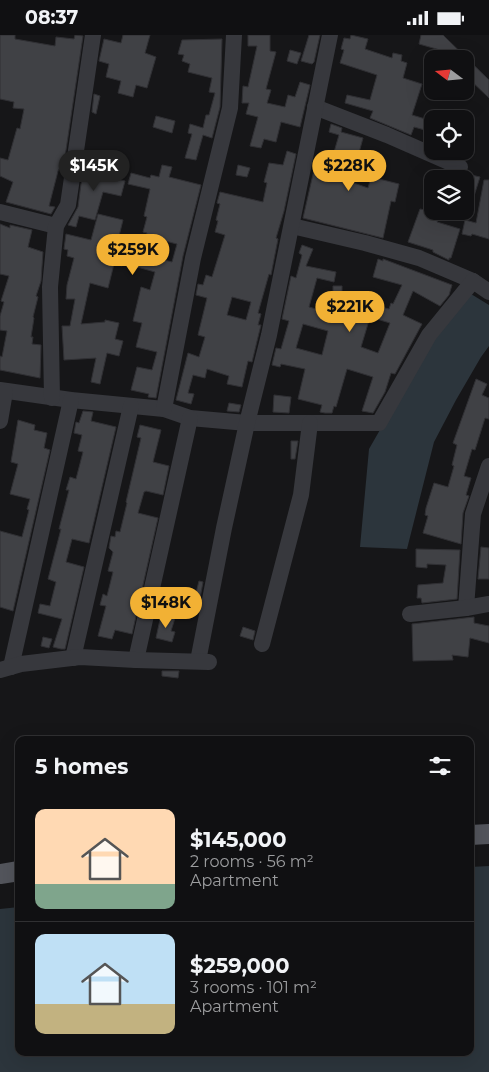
<!DOCTYPE html>
<meta charset="utf-8">
<style>
body{margin:0;font-family:Montserrat,sans-serif;background:#19191b;color:#f1f3f6;height:100vh;display:flex;flex-direction:column;font-size:19px;white-space:nowrap}
*{box-sizing:border-box;margin:0}
p{font-size:16px;color:#9c9d9f}
.icon{flex:none;width:28px;height:28px;fill:none;stroke:currentColor;stroke-width:2;stroke-linecap:round;stroke-linejoin:round}
.map{position:relative;flex:1;overflow:hidden}
.panel{position:absolute;left:15px;top:701px;width:459px;height:320px;display:flex;flex-direction:column;background:#101012;border-radius:10px;box-shadow:0 5px 20px #0002,0 0 0 1px #303032}
.panel>*{flex:none}
.needle{width:32px;rotate:286deg}
.buttons{position:absolute;left:424px;top:15px;display:grid;gap:10px}
.buttons a{display:grid;place-items:center;width:50px;height:50px;border-radius:10px;background:#101012;box-shadow:0 5px 20px #0002,0 0 0 1px #303032;font-size:25px}
.price{position:absolute;translate:-50% -42px;padding:0 11px;border-radius:18px;background:#f2b134;color:#111;font-size:16px;line-height:32px;filter:drop-shadow(0 1px 2px #0008)}
.price::after{content:'';position:absolute;left:50%;top:30px;width:15px;height:11px;margin-left:-8px;background:inherit;clip-path:polygon(0 0,100% 0,50% 100%)}
.price.active{background:#222;color:#fff}
ul{padding:0;list-style:none}
li{display:flex;align-items:center;gap:15px;height:125px;padding:0 20px}
li+li{border-top:1px solid #303032}
li span{display:grid;place-items:center;flex:none;width:140px;height:100px;border-radius:10px;color:#555}
li>.icon{margin-inline-start:auto}
span .icon{width:60px;height:60px;fill:#fffc;stroke-width:1}
li b{font-size:21px}
h2{display:flex;justify-content:space-between;align-items:center;height:60px;padding:0 20px;font-size:21px}
.status{display:flex;justify-content:space-between;align-items:center;height:35px;padding:0 25px;background:#101012;direction:ltr}
.status svg{height:14px;fill:currentColor}
.map>svg:first-child{display:block}
.water{fill:#2c353c}
.building{fill:#404145;stroke:#303034;fill-rule:evenodd}
.lines{fill:none;stroke-linecap:round;stroke-linejoin:round}
.minor{stroke:#37383d;stroke-width:16}
.major{stroke:#53555c;stroke-width:20}
</style>
<div class="status"><b>08:37</b><svg viewBox="0 0 49 12"><path d="M0 12V9h3v3zM5 12V6h3v6zM10 12V3h3v9zM15 12V0h3v12zM26 1h20v11H26zM47 4h2v5h-2z"/></svg></div>
<div class="map">
<svg width="489" height="1037" viewBox="0 0 489 1037">
<rect width="100%" height="100%" fill="#161618"/>
<g class="water">
<polygon points="471,259 489,270 489,311 481,322 456,365 434,407 407,514 360,512 369,414 435,299"/>
<polygon points="489,831 489,1037 0,1037 0,874 19,872 19,1018 470,1018 470,832"/>
</g>
<g class="building">
<polygon points="0,0 15,0 15,4 55,11 56,2 74,4 75,0 83,1 63,135 59,134 58,136 49,171 55,172 51,179 6,167 13,147 0,141 0,123 8,125 17,93 20,94 24,74 13,73 14,67 0,64"/>
<polygon points="123,0 150,0 145,18 156,22 147,53 136,50 133,62 118,58 121,46 106,42 109,29 99,26 104,4 121,8"/>
<polygon points="248,0 270,0 270,16 276,17 266,54 271,55 267,68 285,72 288,60 295,62 300,47 310,50 300,92 281,87 276,107 264,104 261,113 250,111 258,82 246,79 249,68 242,68 243,51 248,52 257,11 248,11"/>
<polygon points="309,0 320,0 314,27 312,29 301,26"/>
<polygon points="351,0 368,4 365,14 392,23 393,18 402,20 401,26 407,28 403,43 422,49 412,80 432,86 432,97 414,92 411,100 370,83 373,76 345,68 347,60 370,65 377,40 340,28 344,15 341,14 344,3 350,4"/>
<polygon points="421,0 443,0 489,45 489,63 465,40 465,24 448,24 440,15 419,9"/>
<polygon points="222,4 220,72 212,103 203,100 196,125 185,123 192,99 188,98 190,89 203,93 206,80 209,80 215,58 209,57 212,43 188,37 190,29 182,26 184,20 178,19 182,5"/>
<polygon points="290,15 301,18 297,29 287,26"/>
<polygon points="94,59 100,61 96,79 92,77"/>
<polygon points="156,81 175,86 172,98 153,92"/>
<polygon points="331,89 342,93 341,97 363,103 351,147 368,153 371,142 399,149 395,167 391,166 383,203 303,183 314,135 318,136 322,124 330,126 331,123 332,124 339,100 329,97"/>
<path d="M287 116 296 119 284 176 276 203 278 204 271 240 269 239 258 278 261 279 258 290H261L259 298 252 327 248 326 242 352 227 349 229 341 207 334 205 343 193 340 188 358 194 359 191 369 176 365 188 318 199 322 205 302 198 300 207 263 196 260 198 249 203 250 206 240 212 242 225 200 215 197 218 186 216 185 220 169 217 168 220 157 263 167 267 148 264 147 269 128 283 130ZM232 262 251 267 246 285 227 280Z"/>
<polygon points="89,122 100,125 96,139 125,146 121,161 103,157 95,185 79,181 76,192 68,190 78,172 81,149"/>
<path d="M162 130 172 132 169 142 201 150 183 221 156 363 148 362 149 359 131 355 137 332 152 335 157 317 136 312 142 288 133 286 141 252 150 255 155 237 123 228 122 231 114 229 108 253 90 248 81 289 105 287V285L119 288 115 304 123 306 119 321 107 318 100 349 91 347 96 323 64 325 62 291H70L75 264H66L67 250 74 223 67 221 68 215 64 214 66 199 91 205 98 179 123 185 117 209 143 216 147 198 143 197 147 182 144 181 150 154 128 149 131 138 150 143 151 140 159 142ZM157 204 177 209 172 227 153 222Z"/>
<polygon points="238,130 250,133 247,142 236,140"/>
<polygon points="467,139 480,142 474,161 465,159 465,140"/>
<polygon points="484,145 489,145 489,204 472,199 471,201 462,199 465,185 476,188"/>
<polygon points="420,174 440,178 437,187 460,194 451,223 449,223 449,225 433,217 433,215 408,207"/>
<polygon points="0,189 10,193 10,190 32,195 28,212 43,217 41,246 36,261 38,262 33,282 34,283 31,302 33,302 32,309 41,310 40,343 0,335 0,321 2,322 7,296 0,295 0,281 4,267 1,266 9,241 0,239"/>
<path d="M302 210 313 214 306 231 336 237 334 247 317 243 309 272 327 277 333 260V251H342V262L389 274 391 268 393 269 402 250 373 242 378 224 383 226V224L452 250 449 260 440 271 413 256 403 280 422 289 395 339 391 338 385 357 373 378 362 376 373 342 347 334 336 372 334 371 332 378H325L320 377 322 370 298 364 305 334 281 329 280 332 272 330 276 313 281 314 289 286 282 284 291 241 296 243 302 220 299 218ZM370 282 390 288 378 318 361 312ZM303 289 328 296 322 320 296 313Z"/>
<polygon points="476,344 487,349 482,360 489,363 489,384 485,383 475,415 472,414 464,441 471,443 466,460 469,461 463,478 461,509 423,498 428,481 425,480 426,473 434,448 448,452 454,431 452,430 457,410 453,408"/>
<polygon points="274,360 291,362 289,378 273,377"/>
<polygon points="229,368 241,370 239,377 227,376"/>
<polygon points="83,376 93,377 91,386 116,392 89,508 72,504 66,527 84,532 65,614 61,614 53,612 62,584 38,578 40,569 50,571 56,547 48,544 61,494 59,494 69,455 66,455 70,442 76,444 83,417 78,416 82,400 74,398 76,387 79,388"/>
<polygon points="18,385 35,390 34,395 47,398 44,413 50,415 13,576 0,572 0,496 22,502 29,475 27,474 30,464 10,459 18,429 11,427"/>
<polygon points="140,390 161,395 153,427 169,431 163,460 146,456 144,457 138,478 158,483 132,599 115,595 112,604 98,601 106,571 100,570 103,559 107,561 113,537 108,536 113,517 109,513 111,501 115,502 116,496 120,497 127,468 126,467 141,403 137,402"/>
<polygon points="291,406 298,406 295,424 291,424"/>
<polygon points="481,512 489,513 489,544 478,544"/>
<polygon points="416,514 460,515 457,564 422,568 421,563 417,563 418,550 443,548 446,530 427,529 427,533 416,532"/>
<polygon points="199,546 203,547 198,574 189,572 192,558 196,558"/>
<polygon points="161,580 175,583 171,596 175,597 172,607 156,603"/>
<polygon points="474,582 474,588 489,591 489,608 470,603 468,622 452,620 453,625 413,626 412,589"/>
<polygon points="243,592 255,596 253,605 240,601"/>
<polygon points="43,602 52,604 49,613 41,611"/>
<polygon points="162,636 179,636 178,643 162,641"/>
</g>
<g class="lines">
<g class="minor">
<polyline points="315,72 387,100 460,132"/>
<polyline points="0,177 56,191"/>
<polyline points="292,191 365,208 419,223 473,246"/>
<polyline points="0,355 71,365 164,374 190,383 247,388 379,388 429,300 473,246 489,257"/>
<polyline points="52,363 50,252 56,191 68,170 93,0"/>
<polyline points="164,374 193,223 230,73 234,0"/>
<polyline points="0,386 5,357"/>
<polyline points="466,573 473,479 489,431"/>
<polyline points="410,579 466,573 489,569"/>
<polyline points="262,609 301,460 310,388"/>
<polyline points="73,623 131,371"/>
<polyline points="136,625 190,383"/>
<polyline points="198,626 224,493 247,388 269,300 330,0"/>
<polyline points="11,632 71,365"/>
<polyline points="0,635 21,629 80,622 136,625 209,627"/>
</g>
<g class="major">
<polyline points="470,800 489,799"/>
<polyline points="0,839 19,836"/>
</g>
</g>
</svg>
<div class="buttons">
<a><svg class="needle" viewBox="-14 -14 28 28"><path d="M0-13l5 13h-10z" fill="#e53935"/><path d="M0 13l5-13h-10z" fill="#9c9d9f"/></svg></a>
<a><svg class="icon" aria-label="locate" viewBox="0 0 24 24"><circle cx="12" cy="12" r="6"/><path d="M12 2v4M12 18v4M2 12h4M18 12h4"/></svg></a>
<a><svg class="icon" aria-label="layers" viewBox="0 0 24 24"><path d="M12 4l9 5-9 5-9-5zM3 14l9 5 9-5"/></svg></a>
</div>
<b class="price active" style="left:94px;top:157px">$145K</b>
<b class="price" style="left:349px;top:157px">$228K</b>
<b class="price" style="left:133px;top:241px">$259K</b>
<b class="price" style="left:350px;top:298px">$221K</b>
<b class="price" style="left:166px;top:594px">$148K</b>
<section class="panel">
<h2>5 homes<svg class="icon" aria-label="filters" viewBox="0 0 24 24"><path d="M4 7h16M4 17h16"/><circle cx="9" cy="7" r="2"/><circle cx="15" cy="17" r="2"/></svg></h2>
<ul>
<li><span style="background:linear-gradient(#ffd9b3 75%,#7fa58c 0)"><svg class="icon" aria-label="home" viewBox="0 0 24 24"><path d="M3 11l9-7 9 7M6 9v11h12V9"/></svg></span><div><b>$145,000</b><p>2 rooms · 56 m²</p><p>Apartment</p></div></li>
<li><span style="background:linear-gradient(#bfe0f5 70%,#c2b280 0)"><svg class="icon" aria-label="home" viewBox="0 0 24 24"><path d="M3 11l9-7 9 7M6 9v11h12V9"/></svg></span><div><b>$259,000</b><p>3 rooms · 101 m²</p><p>Apartment</p></div></li>
</ul>
</section>
</div>
